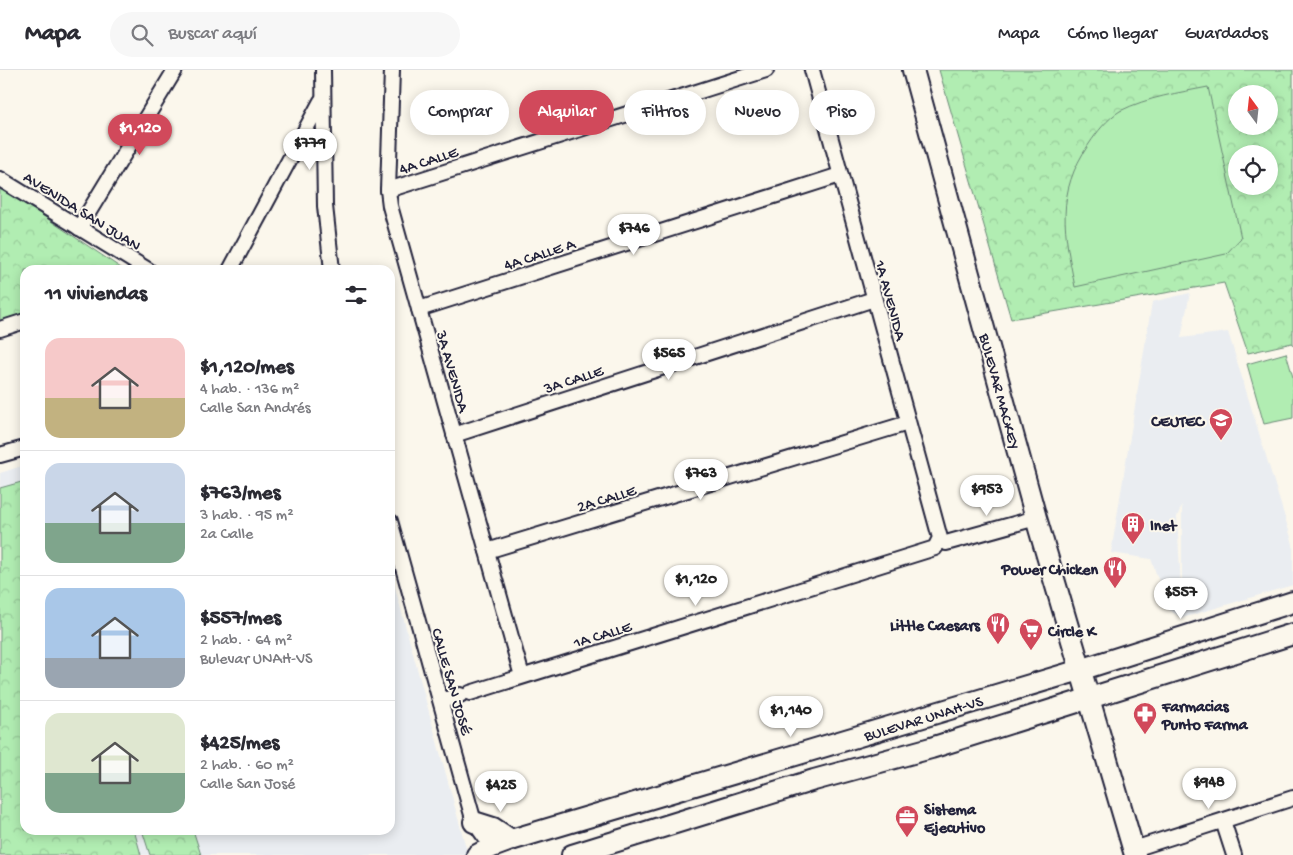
<!DOCTYPE html>
<html lang="es">
<meta charset="utf-8">
<style>
body{margin:0;font-family:"Gochi Hand",sans-serif;background:#f7f7f7;color:#2b2b33;height:100vh;display:flex;flex-direction:column;font-size:19px;white-space:nowrap}
*{box-sizing:border-box;margin:0}
p{font-size:16px;color:#7c7c81}
.icon{flex:none;width:28px;height:28px;fill:none;stroke:currentColor;stroke-width:2;stroke-linecap:round;stroke-linejoin:round}
.map{position:relative;flex:1;overflow:hidden}
.drawer{position:absolute;left:20px;top:195px;width:375px;height:570px;display:flex;flex-direction:column;background:#fff;border-radius:15px;box-shadow:0 2px 12px #0003}
.drawer>*{flex:none}
.guide{position:absolute;left:410px;top:20px;width:475px;height:45px;display:flex;gap:10px}
.needle{width:32px;rotate:345deg}
.fabs{position:absolute;left:1228px;top:15px;display:grid;gap:10px}
.fabs a{display:grid;place-items:center;width:50px;height:50px;border-radius:50%;background:#fff;box-shadow:0 2px 12px #0003;font-size:25px}
.price{position:absolute;translate:-50% -42px;padding:0 11px;border-radius:18px;background:#fff;color:#222;font-size:16px;line-height:32px;filter:drop-shadow(0 1px 2px #0008)}
.price::after{content:'';position:absolute;left:50%;top:30px;width:15px;height:11px;margin-left:-8px;background:inherit;clip-path:polygon(0 0,100% 0,50% 100%)}
.price.active{background:#d1495b;color:#fff}
ul{padding:0;list-style:none}
li{display:flex;align-items:center;gap:15px;height:125px;padding:0 25px}
li+li{border-top:1px solid #e1e1e2}
li span{display:grid;place-items:center;flex:none;width:140px;height:100px;border-radius:15px;color:#555}
li>.icon{margin-inline-start:auto}
span .icon{width:60px;height:60px;fill:#fffc;stroke-width:1}
li b{font-size:21px}
h2{display:flex;justify-content:space-between;align-items:center;height:60px;padding:0 25px;font-size:21px}
.pill{padding:0 18px;border-radius:22px;background:#fff;box-shadow:0 2px 12px #0003;font-size:18px;line-height:45px}
.pill.active{background:#d1495b;color:#fff}
header{display:flex;align-items:center;gap:30px;box-sizing:border-box;height:70px;padding:0 25px;background:#fff;border-bottom:1px solid #e1e1e2}
header strong{font-size:24px}
nav{display:flex;gap:28px;margin-inline-start:auto;font-size:18px}
.search{width:350px;height:45px;background:#f7f7f7;display:flex;align-items:center;gap:12px;box-sizing:border-box;padding:0 18px;border-radius:28px;color:#7c7c81;font-size:19px}
.map>svg:first-child{display:block}
.built{fill:#eaedf1;fill-rule:evenodd}
.forest{fill:url(#forest-crowns);stroke:#6a8876;fill-rule:evenodd}
.pitch{fill:#b1edb2;stroke:#6a8876}
.lines{fill:none;stroke-linecap:round;stroke-linejoin:round}
.street-casing{stroke:#22223b;stroke-width:18}
.secondary-casing{stroke:#22223b;stroke-width:24}
.street{stroke:#fbf7ec;stroke-width:14}
.secondary{stroke:#fbf7ec;stroke-width:20}
.labels{text-anchor:middle;stroke-width:4;stroke-linejoin:round;paint-order:stroke}
.street-label{font-size:16px;fill:#22223b;stroke:#fbf7ec}
.poi-label{font-size:16px;font-weight:bold;fill:#22223b;stroke:#fbf7ec;text-anchor:start}
</style>
<header>
<strong>Mapa</strong>
<div class="search"><svg class="icon" aria-label="search" viewBox="0 0 24 24"><circle cx="10" cy="10" r="6"/><path d="M15 15l6 6"/></svg>Buscar aquí</div>
<nav><a>Mapa</a><a>Cómo llegar</a><a>Guardados</a></nav>
</header>
<div class="map">
<svg width="1293" height="785" viewBox="0 0 1293 785">
<defs>
<pattern id="forest-crowns" width="20" height="18" patternUnits="userSpaceOnUse" patternTransform="scale(1.25)"><rect width="20" height="18" fill="#b1edb2"/><path d="M2 6a3 3 0 1 1 6 0M12 15a3 3 0 1 1 6 0" fill="none" stroke="#98cb9a"/></pattern>
</defs>
<rect width="100%" height="100%" fill="#fbf7ec"/>
<filter id="ink" filterUnits="userSpaceOnUse"><feTurbulence type="fractalNoise" baseFrequency=".02" numOctaves="2"/><feDisplacementMap in="SourceGraphic" scale="10" xChannelSelector="R" yChannelSelector="G"/><feConvolveMatrix kernelMatrix="1 2 1 2 8 2 1 2 1" color-interpolation-filters="sRGB"/></filter>
<g filter="url(#ink)">
<g class="built">
<path d="M1190 223 1181 268 1228 262 1293 474V515L1182 548 1169 540 1151 489 1111 483 1152 232ZM1182 435V534L1177 447Z"/>
<polygon points="25,395 25,760 390,760 390,499 468,785 0,785 0,403"/>
</g>
<g class="forest">
<path d="M939 0H1293V276L1292 273 1248 283 1224 213 1011 249ZM1236 24H1269V56H1236ZM1236 84H1269V116H1236Z"/>
<polygon points="0,117 124,200 25,200 25,248 0,256"/>
<polygon points="25,411 25,760 134,760 141,785 0,785 0,418"/>
<polygon points="142,760 193,760 201,785 150,785"/>
</g>
<g class="pitch">
<path d="M1208 17 1241 168 1226 184 1075 217C1064 161 1055 124 1089 74 1097 62 1107 49 1120 41 1148 27 1178 23 1208 17Z"/>
<polygon points="1286,283 1293,307 1293,348 1264,354 1247,294"/>
</g>
<g class="lines">
<g class="street-casing">
<g id="street">
<polyline points="323,0 325,136 332,200"/>
<polyline points="392,0 388,120 390,136 522,606"/>
<polyline points="0,109 148,200"/>
<polyline points="388,120 766,0"/>
<polyline points="79,158 175,0"/>
<polyline points="230,200 321,31"/>
<polyline points="419,239 840,105"/>
<polyline points="0,259 25,251"/>
<polyline points="454,365 874,229"/>
<polyline points="0,385 25,378"/>
<polyline points="390,451 474,752 492,777"/>
<polyline points="946,473 1036,448"/>
<polyline points="487,481 908,353"/>
<polyline points="470,623 935,478 940,468 812,0"/>
<polyline points="441,631 460,625"/>
<polyline points="1223,751 1234,785"/>
<polyline points="1134,779 1293,728"/>
</g>
</g>
<g class="secondary-casing">
<g id="secondary">
<polyline points="913,0 1036,448 1135,785"/>
<polyline points="474,752 493,758 511,770"/>
<polyline points="477,785 492,777 511,770 1080,600 1293,532"/>
<polyline points="572,785 814,710 931,678 1293,564"/>
</g>
</g>
<use href="#street" class="street"/>
<use href="#secondary" class="secondary"/>
</g>
</g>
<defs>
<g id="university-pin" transform="scale(1.25)"><path d="M0 17L-7.5 6A9.5 9.5 0 1 1 7.5 6Z" fill="#d1495b" stroke="#fbf7ec"/><path d="M0-5L7-2L0 1L-7-2ZM-4 1L0 2.5L4 1V4Q0 6-4 4Z" fill="#fff"/></g>
<g id="building-pin" transform="scale(1.25)"><path d="M0 17L-7.5 6A9.5 9.5 0 1 1 7.5 6Z" fill="#d1495b" stroke="#fbf7ec"/><path d="M-4-6H4V6H1V3H-1V6H-4ZM-2.5-4.3h1.7v1.8h-1.7ZM.8-4.3h1.7v1.8H.8ZM-2.5-1h1.7V.8h-1.7ZM.8-1h1.7V.8H.8Z" fill="#fff"/></g>
<g id="restaurant-pin" transform="scale(1.25)"><path d="M0 17L-7.5 6A9.5 9.5 0 1 1 7.5 6Z" fill="#d1495b" stroke="#fbf7ec"/><path d="M-5-6h1v4h1v-4h1v4h1v-4h1v5L-1.5 .5V6h-2V.5L-5-1ZM5-6V6H3V1.5H1.5Q1.5-4 5-6Z" fill="#fff"/></g>
<g id="supermarket-pin" transform="scale(1.25)"><path d="M0 17L-7.5 6A9.5 9.5 0 1 1 7.5 6Z" fill="#d1495b" stroke="#fbf7ec"/><path d="M-6-5.5h2.5l.6 2H6L4.5 2H-2.5L-4.4-4H-6ZM-1.5 3.2a1.3 1.3 0 1 0 .1 0ZM3 3.2a1.3 1.3 0 1 0 .1 0Z" fill="#fff"/></g>
<g id="pharmacy-pin" transform="scale(1.25)"><path d="M0 17L-7.5 6A9.5 9.5 0 1 1 7.5 6Z" fill="#d1495b" stroke="#fbf7ec"/><path d="M-2-6h4v4h4v4h-4v4h-4v-4h-4v-4h4Z" fill="#fff"/></g>
<g id="office-pin" transform="scale(1.25)"><path d="M0 17L-7.5 6A9.5 9.5 0 1 1 7.5 6Z" fill="#d1495b" stroke="#fbf7ec"/><path d="M-6-3h4V-5.5h4V-3h4V5H-6ZM-1-4.5V-3h2v-1.5ZM-6 0V1H6V0Z" fill="#fff"/></g>
</defs>
<g fill-rule="evenodd">
<use href="#university-pin" x="1221" y="350"/>
<use href="#building-pin" x="1133" y="454"/>
<use href="#restaurant-pin" x="1115" y="498"/>
<use href="#restaurant-pin" x="998" y="554"/>
<use href="#supermarket-pin" x="1031" y="560"/>
<use href="#pharmacy-pin" x="1145" y="644"/>
<use href="#office-pin" x="907" y="747"/>
</g>
<g class="labels">
<g class="street-label">
<text transform="translate(428 89) rotate(-18)" y="6">4A CALLE</text>
<text transform="translate(83 140) rotate(32)" y="6">AVENIDA SAN JUAN</text>
<text transform="translate(539 183) rotate(-18)" y="6">4A CALLE A</text>
<text transform="translate(892 230) rotate(75)" y="6">1A AVENIDA</text>
<text transform="translate(454 301) rotate(74)" y="6">3A AVENIDA</text>
<text transform="translate(573 308) rotate(-18)" y="6">3A CALLE</text>
<text transform="translate(1001 321) rotate(75)" y="6">BULEVAR MACKEY</text>
<text transform="translate(606 427) rotate(-17)" y="6">2A CALLE</text>
<text transform="translate(602 563) rotate(-17)" y="6">1A CALLE</text>
<text transform="translate(453 611) rotate(74)" y="6">CALLE SAN JOSÉ</text>
<text transform="translate(923 647) rotate(-17)" y="6">BULEVAR UNAH-VS</text>
</g>
<g class="poi-label">
<text x="1204" y="356" text-anchor="end">CEUTEC</text>
<text x="1150" y="460">Inet</text>
<text x="1098" y="504" text-anchor="end">Power Chicken</text>
<text x="980" y="560" text-anchor="end">Little Caesars</text>
<text x="1048" y="566">Circle K</text>
<text x="1162" y="641">Farmacias<tspan x="1162" dy="18">Punto Farma</tspan></text>
<text x="924" y="744">Sistema<tspan x="924" dy="18">Ejecutivo</tspan></text>
</g>
</g>
</svg>
<div class="fabs">
<a><svg class="needle" viewBox="-14 -14 28 28"><path d="M0-13l5 13h-10z" fill="#e53935"/><path d="M0 13l5-13h-10z" fill="#7c7c81"/></svg></a>
<a><svg class="icon" aria-label="locate" viewBox="0 0 24 24"><circle cx="12" cy="12" r="6"/><path d="M12 2v4M12 18v4M2 12h4M18 12h4"/></svg></a>
</div>
<b class="price active" style="left:140px;top:86px">$1,120</b>
<b class="price" style="left:310px;top:101px">$779</b>
<b class="price" style="left:634px;top:186px">$746</b>
<b class="price" style="left:669px;top:311px">$565</b>
<b class="price" style="left:701px;top:431px">$763</b>
<b class="price" style="left:987px;top:447px">$953</b>
<b class="price" style="left:696px;top:537px">$1,120</b>
<b class="price" style="left:1181px;top:550px">$557</b>
<b class="price" style="left:791px;top:668px">$1,140</b>
<b class="price" style="left:1209px;top:740px">$948</b>
<b class="price" style="left:501px;top:743px">$425</b>
<div class="guide">
<a class="pill">Comprar</a>
<a class="pill active">Alquilar</a>
<a class="pill">Filtros</a>
<a class="pill">Nuevo</a>
<a class="pill">Piso</a>
</div>
<section class="drawer">
<h2>11 viviendas<svg class="icon" aria-label="filters" viewBox="0 0 24 24"><path d="M4 7h16M4 17h16"/><circle cx="9" cy="7" r="2"/><circle cx="15" cy="17" r="2"/></svg></h2>
<ul>
<li><span style="background:linear-gradient(#f6c9c9 60%,#c2b280 0)"><svg class="icon" aria-label="home" viewBox="0 0 24 24"><path d="M3 11l9-7 9 7M6 9v11h12V9"/></svg></span><div><b>$1,120/mes</b><p>4 hab. · 136 m²</p><p>Calle San Andrés</p></div></li>
<li><span style="background:linear-gradient(#c9d6e8 60%,#7fa58c 0)"><svg class="icon" aria-label="home" viewBox="0 0 24 24"><path d="M3 11l9-7 9 7M6 9v11h12V9"/></svg></span><div><b>$763/mes</b><p>3 hab. · 95 m²</p><p>2a Calle</p></div></li>
<li><span style="background:linear-gradient(#a9c7e8 70%,#9aa5b1 0)"><svg class="icon" aria-label="home" viewBox="0 0 24 24"><path d="M3 11l9-7 9 7M6 9v11h12V9"/></svg></span><div><b>$557/mes</b><p>2 hab. · 64 m²</p><p>Bulevar UNAH-VS</p></div></li>
<li><span style="background:linear-gradient(#dfe7d0 60%,#7fa58c 0)"><svg class="icon" aria-label="home" viewBox="0 0 24 24"><path d="M3 11l9-7 9 7M6 9v11h12V9"/></svg></span><div><b>$425/mes</b><p>2 hab. · 60 m²</p><p>Calle San José</p></div></li>
</ul>
</section>
</div>
